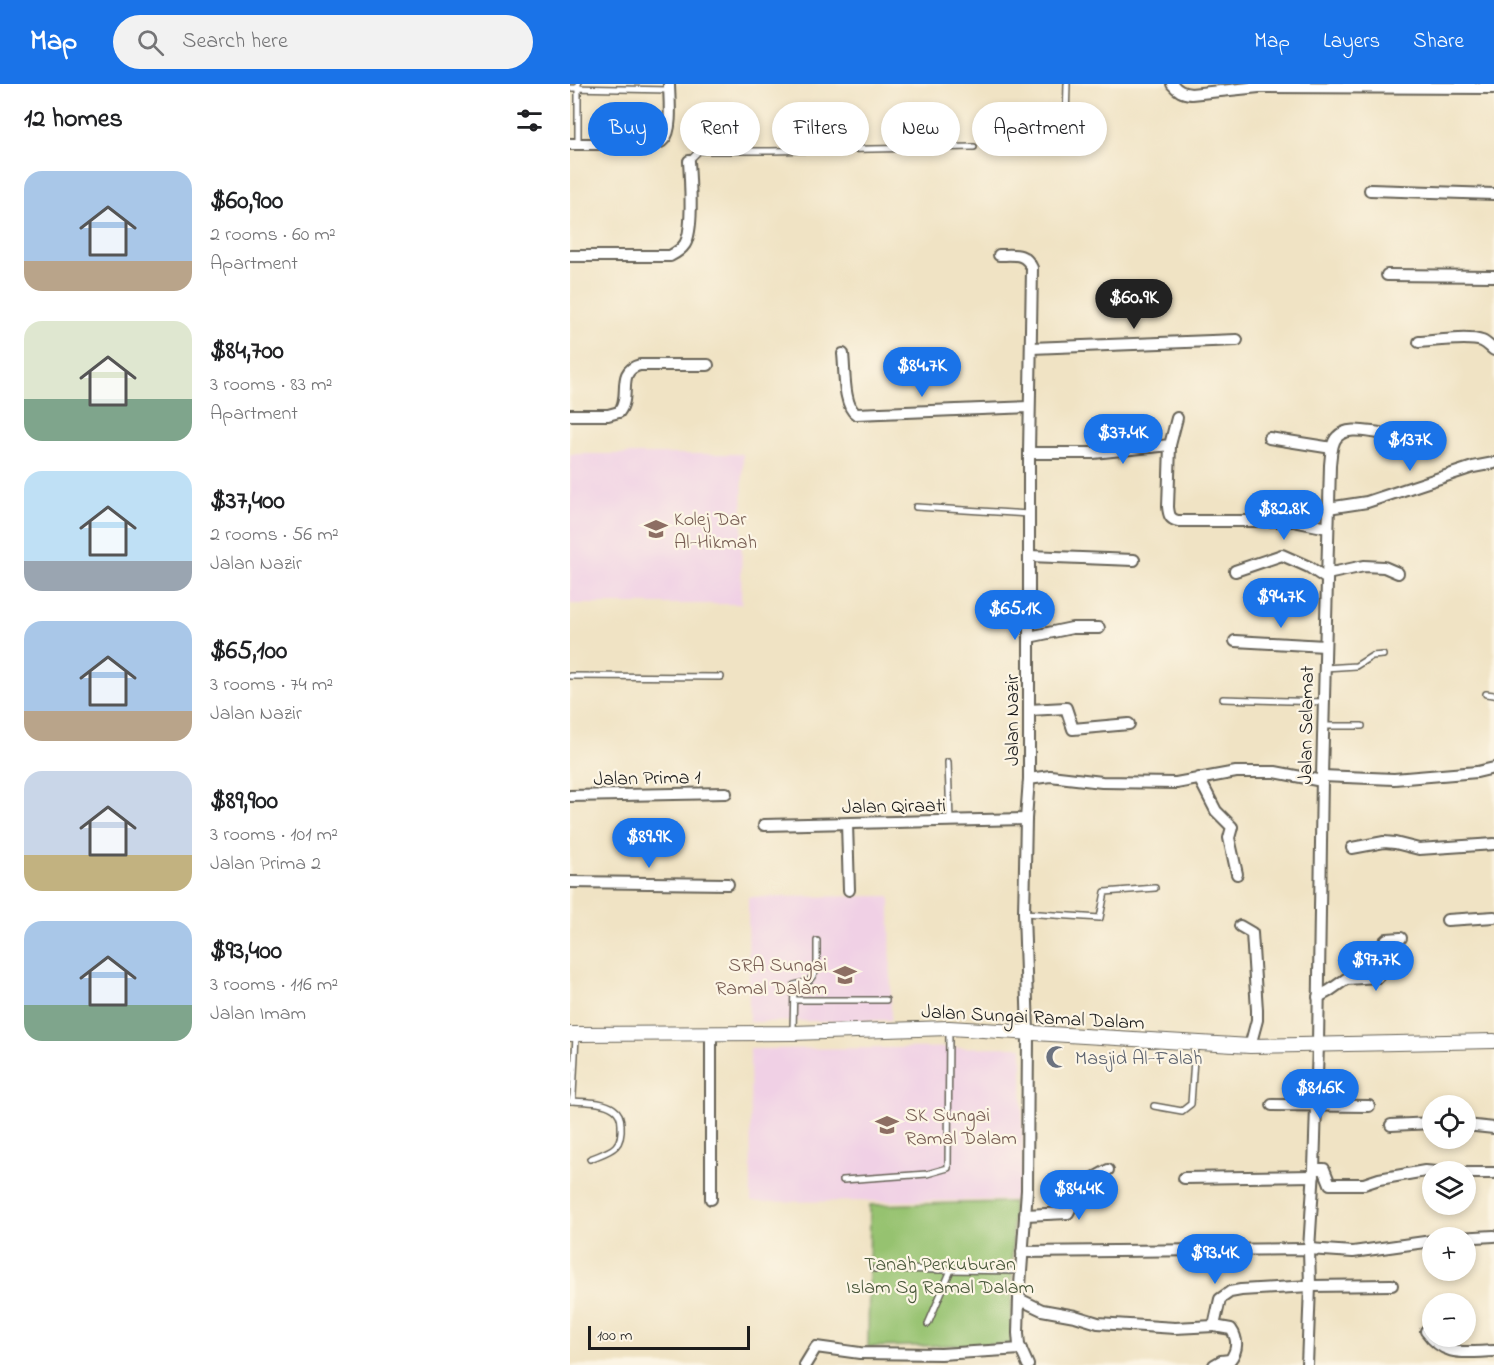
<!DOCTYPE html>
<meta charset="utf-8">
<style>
body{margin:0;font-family:"Indie Flower",sans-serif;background:#f2f2f2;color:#202124;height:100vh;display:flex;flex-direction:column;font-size:22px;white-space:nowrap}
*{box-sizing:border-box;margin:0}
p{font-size:20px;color:#757577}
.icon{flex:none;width:33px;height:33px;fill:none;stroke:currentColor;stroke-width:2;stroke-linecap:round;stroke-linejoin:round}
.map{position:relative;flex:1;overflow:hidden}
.sheet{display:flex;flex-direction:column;background:#fff;width:570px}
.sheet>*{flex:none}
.banner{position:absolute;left:18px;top:18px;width:570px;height:54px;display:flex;gap:12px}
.controls{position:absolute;left:852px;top:1011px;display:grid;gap:12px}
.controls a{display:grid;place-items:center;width:54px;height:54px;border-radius:50%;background:#fff;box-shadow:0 3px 9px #0003;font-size:30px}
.scale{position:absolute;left:18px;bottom:15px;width:162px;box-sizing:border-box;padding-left:6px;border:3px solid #1c1c1c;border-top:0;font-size:16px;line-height:21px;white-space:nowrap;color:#1c1c1c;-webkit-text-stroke:4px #fcf5e5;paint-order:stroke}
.price{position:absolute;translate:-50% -51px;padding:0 14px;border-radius:21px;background:#1a73e8;color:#fff;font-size:20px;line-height:39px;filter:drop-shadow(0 2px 3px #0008)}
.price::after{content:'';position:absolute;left:50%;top:36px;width:18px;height:14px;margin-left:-9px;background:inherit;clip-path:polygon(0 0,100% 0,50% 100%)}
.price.selected{background:#222;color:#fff}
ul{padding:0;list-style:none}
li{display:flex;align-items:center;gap:18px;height:150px;padding:0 24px}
li span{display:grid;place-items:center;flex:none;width:168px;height:120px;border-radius:18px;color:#555}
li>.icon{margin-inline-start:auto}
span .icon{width:72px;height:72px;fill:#fffc;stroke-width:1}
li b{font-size:26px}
h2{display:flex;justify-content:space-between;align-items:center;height:72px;padding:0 24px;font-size:26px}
.tag{padding:0 21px;border-radius:27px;background:#fff;box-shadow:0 3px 9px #0003;font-size:21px;line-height:54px}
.tag.selected{background:#1a73e8;color:#fff}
header{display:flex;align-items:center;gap:36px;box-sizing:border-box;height:84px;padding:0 30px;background:#1a73e8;color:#fff}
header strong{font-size:28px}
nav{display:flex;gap:33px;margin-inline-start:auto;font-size:21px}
.search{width:420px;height:54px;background:#f2f2f2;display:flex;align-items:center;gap:15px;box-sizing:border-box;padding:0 21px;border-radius:33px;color:#757577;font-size:22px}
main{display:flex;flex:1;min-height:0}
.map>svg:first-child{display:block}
.built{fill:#f0d0e5}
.green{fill:#96c26f;stroke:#596f46;stroke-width:1.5}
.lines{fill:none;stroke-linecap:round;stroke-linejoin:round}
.service-casing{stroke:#666257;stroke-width:8}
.minor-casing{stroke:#666257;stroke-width:14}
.tertiary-casing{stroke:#666257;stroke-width:16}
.service{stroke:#fff;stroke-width:5}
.minor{stroke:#fff;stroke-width:10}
.tertiary{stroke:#fff;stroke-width:14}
.labels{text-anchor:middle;stroke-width:4.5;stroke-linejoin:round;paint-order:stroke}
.education-label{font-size:20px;fill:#785e54;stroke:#fcf5e5;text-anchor:start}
.street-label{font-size:20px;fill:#1c1c1c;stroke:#fcf5e5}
.worship-label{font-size:20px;fill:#5b616d;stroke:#fcf5e5;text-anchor:start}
.park-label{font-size:20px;fill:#475639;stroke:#fcf5e5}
</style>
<header>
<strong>Map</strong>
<div class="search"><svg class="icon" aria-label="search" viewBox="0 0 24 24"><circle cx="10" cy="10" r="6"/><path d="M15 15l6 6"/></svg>Search here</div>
<nav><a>Map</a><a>Layers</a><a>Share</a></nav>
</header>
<main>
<section class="sheet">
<h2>12 homes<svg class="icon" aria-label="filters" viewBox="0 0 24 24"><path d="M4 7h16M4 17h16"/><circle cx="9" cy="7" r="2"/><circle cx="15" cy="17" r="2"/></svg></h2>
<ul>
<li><span style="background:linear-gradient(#a9c7e8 75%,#b9a48a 0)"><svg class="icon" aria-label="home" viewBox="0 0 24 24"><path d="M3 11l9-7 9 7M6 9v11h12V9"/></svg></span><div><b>$60,900</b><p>2 rooms · 60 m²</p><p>Apartment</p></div></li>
<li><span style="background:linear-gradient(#dfe7d0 65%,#7fa58c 0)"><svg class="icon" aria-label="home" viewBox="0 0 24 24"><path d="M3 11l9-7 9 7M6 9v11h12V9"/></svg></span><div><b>$84,700</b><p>3 rooms · 83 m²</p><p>Apartment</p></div></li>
<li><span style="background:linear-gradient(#bfe0f5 75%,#9aa5b1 0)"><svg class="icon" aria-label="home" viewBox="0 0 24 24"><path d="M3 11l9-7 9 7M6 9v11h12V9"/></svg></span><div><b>$37,400</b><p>2 rooms · 56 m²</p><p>Jalan Nazir</p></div></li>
<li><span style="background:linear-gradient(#a9c7e8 75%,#b9a48a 0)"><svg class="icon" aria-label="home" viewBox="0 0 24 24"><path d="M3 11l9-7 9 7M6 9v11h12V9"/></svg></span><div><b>$65,100</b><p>3 rooms · 74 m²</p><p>Jalan Nazir</p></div></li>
<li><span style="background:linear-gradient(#c9d6e8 70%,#c2b280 0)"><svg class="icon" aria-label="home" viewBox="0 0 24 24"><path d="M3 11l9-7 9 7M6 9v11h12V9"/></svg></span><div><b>$89,900</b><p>3 rooms · 101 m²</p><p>Jalan Prima 2</p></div></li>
<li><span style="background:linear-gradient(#a9c7e8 70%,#7fa58c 0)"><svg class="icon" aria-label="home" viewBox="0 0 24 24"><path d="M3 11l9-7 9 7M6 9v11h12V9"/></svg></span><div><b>$93,400</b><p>3 rooms · 116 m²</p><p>Jalan Imam</p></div></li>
</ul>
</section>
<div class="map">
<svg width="924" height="1281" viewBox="0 0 924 1281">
<rect width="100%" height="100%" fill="#fcf5e5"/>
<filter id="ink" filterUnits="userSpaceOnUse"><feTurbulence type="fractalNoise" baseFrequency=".0167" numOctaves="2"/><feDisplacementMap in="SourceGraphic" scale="12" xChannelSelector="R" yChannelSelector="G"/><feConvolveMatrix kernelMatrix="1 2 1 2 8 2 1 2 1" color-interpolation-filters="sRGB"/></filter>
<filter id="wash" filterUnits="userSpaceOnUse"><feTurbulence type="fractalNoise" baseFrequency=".008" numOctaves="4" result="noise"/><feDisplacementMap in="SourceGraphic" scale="24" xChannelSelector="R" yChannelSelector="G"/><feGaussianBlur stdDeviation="1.35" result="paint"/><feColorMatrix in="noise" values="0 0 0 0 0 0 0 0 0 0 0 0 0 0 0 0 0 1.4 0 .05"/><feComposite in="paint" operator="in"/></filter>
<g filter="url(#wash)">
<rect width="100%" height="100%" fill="#f0e3c4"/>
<g class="built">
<polygon points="0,370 173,370 171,520 0,520"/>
<polygon points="320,812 321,936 179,938 178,813"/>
<polygon points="452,963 453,1116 181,1118 180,965"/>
</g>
<polygon class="green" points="443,1118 441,1260 298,1263 300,1121"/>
</g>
<g filter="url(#ink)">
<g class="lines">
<g class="service-casing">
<g id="service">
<polyline points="8,0 8,60"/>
<polyline points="0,4 99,6"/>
<polyline points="496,37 497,0"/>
<polyline points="119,77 129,67 200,67 404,63"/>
<polyline points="346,423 459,430"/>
<polyline points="755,584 786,582 802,572 813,571"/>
<polyline points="0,592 151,593"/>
<polyline points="916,610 924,611"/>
<polyline points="653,615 754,618"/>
<polyline points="753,642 792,642"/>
<polyline points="378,678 380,737"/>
<polyline points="454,829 530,834 535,808 585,804"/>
<polyline points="224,916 316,916"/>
<polyline points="223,947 224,901 239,897 247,886 247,857"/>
<polyline points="0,1017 2,1017 3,1011 6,952"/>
<path d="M2 1017C15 1018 33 1017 44 1025 50 1029 51 1035 51 1041 53 1066 39 1067 20 1075"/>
<polyline points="584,1022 612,1027 621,1020 625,960"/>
<polyline points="273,1096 357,1090 378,1084 379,946"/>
<polyline points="305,1185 451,1187"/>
<polyline points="358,1240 381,1186"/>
</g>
</g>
<g class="minor-casing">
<g id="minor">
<path d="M602 0C608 7 612 9 621 10L689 3 924 4"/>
<path d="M0 60H81C86 60 91 59 94 55 103 46 99 13 99 0"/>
<polyline points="800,106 924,110"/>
<path d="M429 171C444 171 455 168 462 184L459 369V695L456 735 454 829 458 948 457 1106 449 1215 448 1249 449 1261 458 1281"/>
<path d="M0 172H100C106 169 111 166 115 160 124 145 120 96 119 77"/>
<polyline points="817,191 924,192"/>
<path d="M849 258C865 257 898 252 912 257 917 259 920 263 924 266"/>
<polyline points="461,264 667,256"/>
<path d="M273 270C275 286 273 321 286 330L459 323"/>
<path d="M0 331H38L49 328C62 312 45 287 70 281H138"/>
<polyline points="699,354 762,364"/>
<path d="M600 361 598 423C599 432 600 435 608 437H723L758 444"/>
<polyline points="459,369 523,369 600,361 607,334"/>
<polyline points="758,424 797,418 903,383 924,379"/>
<polyline points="459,472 564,476"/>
<polyline points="665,487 712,471 739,483 757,495"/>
<polyline points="757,490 794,482 814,483 828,489"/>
<polyline points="459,553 502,544 529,544"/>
<polyline points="665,557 755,562"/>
<polyline points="459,626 496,624 503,645 559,640"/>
<polyline points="752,692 824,695 907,688 924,684"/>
<polyline points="629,694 646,727 662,743 659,754 667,790"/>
<polyline points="459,695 480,692 532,698 606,699 666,688 705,688 752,697"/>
<polyline points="0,712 156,709"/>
<polyline points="277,740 279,806"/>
<polyline points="194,741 456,735"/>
<polyline points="782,764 814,758 825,759 849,765 924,760"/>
<polyline points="0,798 158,800"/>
<polyline points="877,836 924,833"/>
<polyline points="670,842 682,849 687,926 687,936 680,962"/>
<polyline points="748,913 759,907 776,895 808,893 812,886 814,858 817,855 831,854"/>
<polyline points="141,949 141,1115"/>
<polyline points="702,1021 799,1022"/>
<polyline points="821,1041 862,1039"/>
<polyline points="896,1041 924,1044"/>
<polyline points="744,1085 754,1085 760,1100 794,1100 809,1095 855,1087 867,1088"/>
<polyline points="896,1089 924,1089"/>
<polyline points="614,1094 744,1092"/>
<polyline points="455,1131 498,1129 513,1100 538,1086"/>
<polyline points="887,1154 924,1152"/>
<polyline points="452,1168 739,1165 783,1168 862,1157"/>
<polyline points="449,1215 472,1226 505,1232 528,1239 605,1244 644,1242"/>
<path d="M856 1247C875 1274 894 1268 924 1267"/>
<polyline points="235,1281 246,1263 290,1269 371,1270 451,1265"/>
<path d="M644 1281 651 1277 660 1276C668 1266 668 1255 661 1245L644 1242 650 1215 660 1208 671 1206 740 1202 822 1201"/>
<path d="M737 1281 740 1202 739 1165 744 1085 748 960 752 692 760 381C761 373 761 359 767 353 777 342 798 348 810 349"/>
</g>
</g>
<g class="tertiary-casing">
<polyline id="tertiary" points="0,950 223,949 379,944 680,962 924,957"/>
</g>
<use href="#service" class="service"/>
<use href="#minor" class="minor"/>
<use href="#tertiary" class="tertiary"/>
</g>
</g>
<defs>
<g id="university-bare" transform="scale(1.8)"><path d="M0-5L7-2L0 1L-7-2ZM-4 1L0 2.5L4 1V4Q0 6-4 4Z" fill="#8d6e63" stroke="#fcf5e5" stroke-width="2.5" paint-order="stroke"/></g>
<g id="school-bare" transform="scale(1.8)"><path d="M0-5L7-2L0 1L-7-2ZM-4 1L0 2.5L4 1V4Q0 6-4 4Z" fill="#8d6e63" stroke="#fcf5e5" stroke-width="2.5" paint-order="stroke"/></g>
<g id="mosque-bare" transform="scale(1.8)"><path d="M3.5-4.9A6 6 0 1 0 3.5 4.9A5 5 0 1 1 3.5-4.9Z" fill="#6b7280" stroke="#fcf5e5" stroke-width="2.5" paint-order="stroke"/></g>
</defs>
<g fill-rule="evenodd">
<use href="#university-bare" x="86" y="445"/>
<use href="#school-bare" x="275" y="891"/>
<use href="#mosque-bare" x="487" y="973"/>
<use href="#school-bare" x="317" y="1041"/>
</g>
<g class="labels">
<g class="education-label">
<text x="104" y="441">Kolej Dar<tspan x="104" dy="23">Al-Hikmah</tspan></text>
<text x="257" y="887" text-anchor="end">SRA Sungai<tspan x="257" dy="23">Ramal Dalam</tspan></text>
<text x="335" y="1037">SK Sungai<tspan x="335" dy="23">Ramal Dalam</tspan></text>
</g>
<g class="street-label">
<text transform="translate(441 636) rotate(-90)" y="7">Jalan Nazir</text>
<text transform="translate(735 641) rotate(-89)" y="7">Jalan Selamat</text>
<text transform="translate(77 693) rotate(-1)" y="7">Jalan Prima 1</text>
<text transform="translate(324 721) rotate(-1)" y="7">Jalan Qiraati</text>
<text transform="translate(463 932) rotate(3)" y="7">Jalan Sungai Ramal Dalam</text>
</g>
<g class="worship-label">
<text x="505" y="980">Masjid Al-Falah</text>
</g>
<g class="park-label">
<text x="370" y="1186">Tanah Perkuburan<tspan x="370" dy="23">Islam Sg Ramal Dalam</tspan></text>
</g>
</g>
</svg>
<div class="controls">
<a><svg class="icon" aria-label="locate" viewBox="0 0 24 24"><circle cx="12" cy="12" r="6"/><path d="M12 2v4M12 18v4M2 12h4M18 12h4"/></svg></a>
<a><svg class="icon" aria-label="layers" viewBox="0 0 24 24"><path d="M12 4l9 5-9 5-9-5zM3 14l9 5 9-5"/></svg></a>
<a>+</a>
<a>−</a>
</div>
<div class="scale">100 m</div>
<b class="price selected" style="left:564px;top:246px">$60.9K</b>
<b class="price" style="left:352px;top:314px">$84.7K</b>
<b class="price" style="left:553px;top:381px">$37.4K</b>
<b class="price" style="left:840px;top:388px">$137K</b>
<b class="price" style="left:714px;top:457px">$82.8K</b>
<b class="price" style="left:711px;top:545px">$94.7K</b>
<b class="price" style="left:445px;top:557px">$65.1K</b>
<b class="price" style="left:79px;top:785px">$89.9K</b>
<b class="price" style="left:806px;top:908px">$97.7K</b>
<b class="price" style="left:750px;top:1036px">$81.6K</b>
<b class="price" style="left:509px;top:1137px">$84.4K</b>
<b class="price" style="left:645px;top:1201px">$93.4K</b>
<div class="banner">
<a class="tag selected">Buy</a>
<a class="tag">Rent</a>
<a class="tag">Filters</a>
<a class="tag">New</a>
<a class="tag">Apartment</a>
</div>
</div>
</main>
